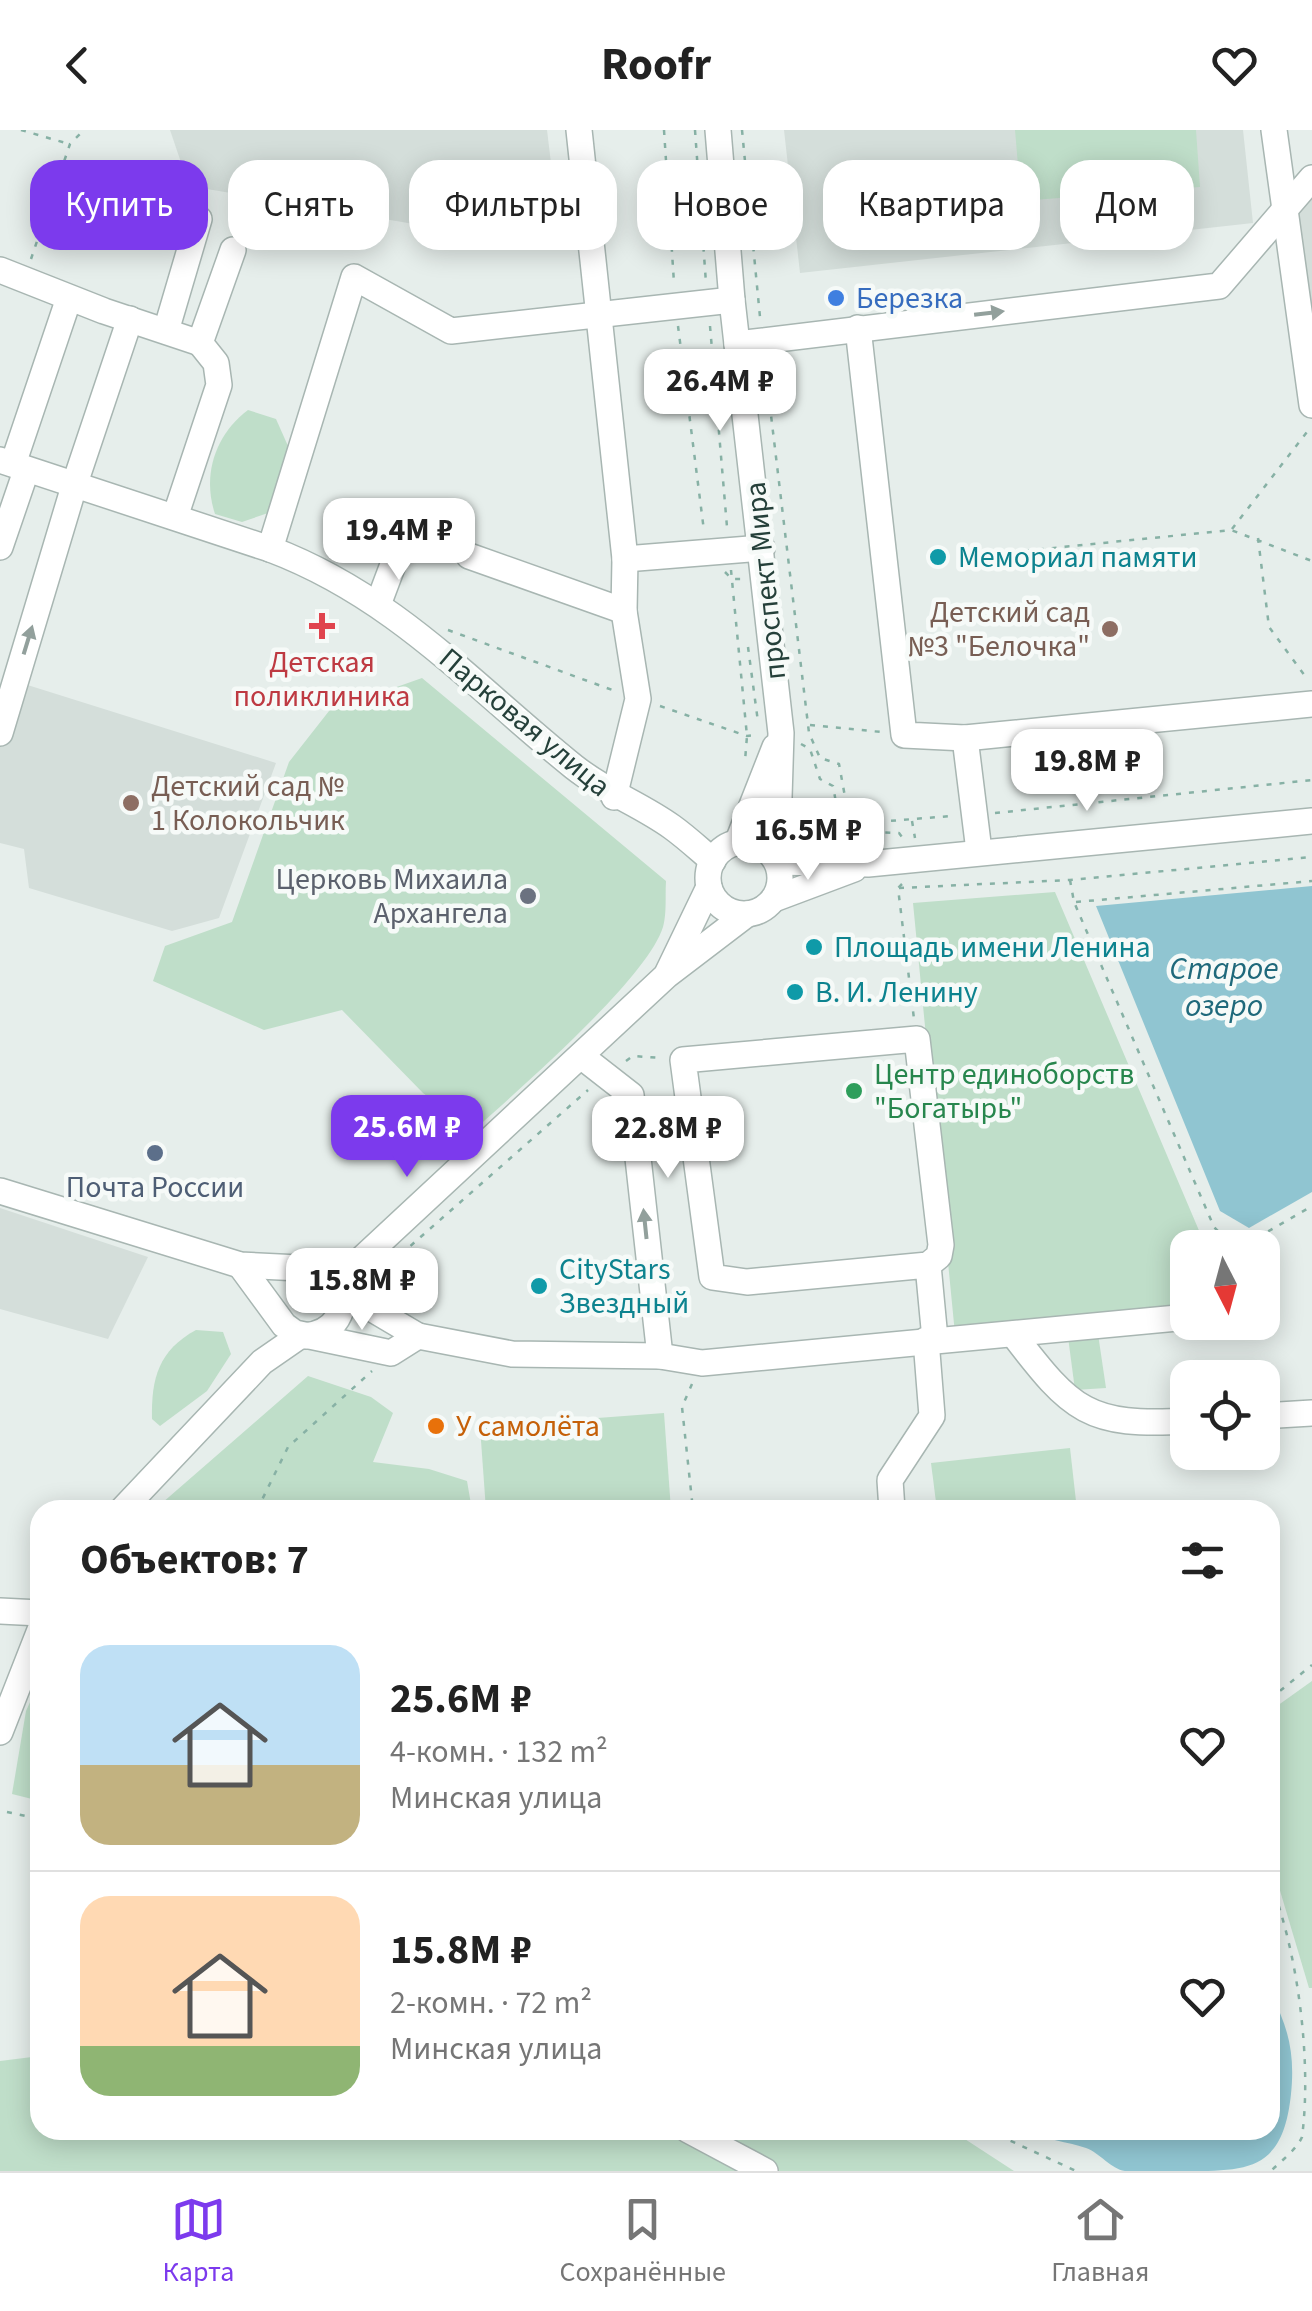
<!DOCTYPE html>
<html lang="ru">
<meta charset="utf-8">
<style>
body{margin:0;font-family:"Source Sans 3",sans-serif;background:#f6f6f6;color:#222;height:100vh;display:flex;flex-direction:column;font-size:38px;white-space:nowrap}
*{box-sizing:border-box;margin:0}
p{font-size:32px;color:#767676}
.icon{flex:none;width:55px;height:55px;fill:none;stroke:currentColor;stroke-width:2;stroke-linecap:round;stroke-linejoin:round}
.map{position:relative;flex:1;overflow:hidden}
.drawer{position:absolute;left:30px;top:1370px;width:1250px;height:640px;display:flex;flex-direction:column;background:#fff;border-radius:30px;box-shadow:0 5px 25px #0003}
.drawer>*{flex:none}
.banner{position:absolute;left:30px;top:30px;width:1252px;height:90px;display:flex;gap:20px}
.needle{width:65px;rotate:174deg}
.fabs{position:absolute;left:1170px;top:1100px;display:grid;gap:20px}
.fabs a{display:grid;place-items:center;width:110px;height:110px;border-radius:20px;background:#fff;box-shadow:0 5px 25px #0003;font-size:50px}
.price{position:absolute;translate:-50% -85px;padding:0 22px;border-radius:20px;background:#fff;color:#222;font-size:32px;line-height:65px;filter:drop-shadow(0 2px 5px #0008)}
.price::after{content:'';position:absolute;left:50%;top:60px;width:30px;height:22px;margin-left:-15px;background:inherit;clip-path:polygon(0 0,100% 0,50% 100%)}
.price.active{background:#7c3aed;color:#fff}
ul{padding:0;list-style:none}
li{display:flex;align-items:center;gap:30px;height:250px;padding:0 50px}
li+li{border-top:2px solid #e0e0e0}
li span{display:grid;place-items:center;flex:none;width:280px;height:200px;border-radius:30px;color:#555}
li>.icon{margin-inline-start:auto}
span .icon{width:120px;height:120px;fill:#fffc;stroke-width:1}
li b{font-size:42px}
h2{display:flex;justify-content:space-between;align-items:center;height:120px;padding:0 50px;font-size:42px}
.pill{padding:0 35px;border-radius:30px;background:#fff;box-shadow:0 5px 25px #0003;font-size:35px;line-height:90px}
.pill.active{background:#7c3aed;color:#fff}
header{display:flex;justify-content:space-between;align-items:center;height:130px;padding:0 50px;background:#fff;font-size:45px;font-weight:700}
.tabs{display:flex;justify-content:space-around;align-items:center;height:140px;border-top:2px solid #e0e0e0;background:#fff;font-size:28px;color:#767676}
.tabs a{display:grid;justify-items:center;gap:5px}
.tabs .active{color:#7c3aed}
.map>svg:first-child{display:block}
.built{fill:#d4deda}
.green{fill:#bfdec9}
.water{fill:#90c5d1}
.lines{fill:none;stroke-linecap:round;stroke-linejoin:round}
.minor-casing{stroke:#a8b6b2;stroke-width:28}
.path{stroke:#87b1a5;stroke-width:2.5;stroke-dasharray:5 8;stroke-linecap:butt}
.minor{stroke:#fff;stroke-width:25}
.oneway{fill:#92a09c}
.shop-dot{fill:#3f7fe0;stroke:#f6faf8;stroke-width:4}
.culture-dot{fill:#0f9aa8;stroke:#f6faf8;stroke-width:4}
.health-dot{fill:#e0444e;stroke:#f6faf8;stroke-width:4}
.education-dot{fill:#8d6e63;stroke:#f6faf8;stroke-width:4}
.worship-dot{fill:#6b7280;stroke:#f6faf8;stroke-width:4}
.leisure-dot{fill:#2e9e5b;stroke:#f6faf8;stroke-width:4}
.service-dot{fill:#5c6f8a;stroke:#f6faf8;stroke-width:4}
.food-dot{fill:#e8710a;stroke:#f6faf8;stroke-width:4}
.labels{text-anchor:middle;stroke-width:9;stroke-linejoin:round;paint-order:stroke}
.shop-label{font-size:30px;fill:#366cbe;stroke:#f6faf8;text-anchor:start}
.culture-label{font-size:30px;fill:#0d838f;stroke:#f6faf8;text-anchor:start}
.street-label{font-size:30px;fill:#25403a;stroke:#f6faf8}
.education-label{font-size:30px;fill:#785e54;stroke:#f6faf8;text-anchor:end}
.health-label{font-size:30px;fill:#be3a42;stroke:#f6faf8}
.worship-label{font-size:30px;fill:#5b616d;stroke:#f6faf8;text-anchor:end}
.leisure-label{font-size:30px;fill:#27864d;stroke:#f6faf8;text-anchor:start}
.service-label{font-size:30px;fill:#4e5e75;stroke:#f6faf8}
.food-label{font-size:30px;fill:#c56008;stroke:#f6faf8;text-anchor:start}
.water-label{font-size:32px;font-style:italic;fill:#1f697b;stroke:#f6faf8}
</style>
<header><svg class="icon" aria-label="back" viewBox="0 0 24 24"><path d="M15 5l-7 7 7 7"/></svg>Roofr<svg class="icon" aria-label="heart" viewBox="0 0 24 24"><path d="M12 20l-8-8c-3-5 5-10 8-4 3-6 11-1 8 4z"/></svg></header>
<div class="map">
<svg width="1312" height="2041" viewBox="0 0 1312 2041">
<rect width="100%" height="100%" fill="#e6eeeb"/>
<g class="built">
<polygon points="170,0 547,0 551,33 473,104 189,56"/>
<polygon points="784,0 1243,0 1253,93 800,143"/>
<polygon points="1312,68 1312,225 1293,88"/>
<polygon points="18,552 276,633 219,788 172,801 29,758 24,719 0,713 0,609"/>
<polygon points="0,1078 148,1127 108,1209 0,1179"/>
</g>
<g class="green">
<polygon points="1015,0 1196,0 1200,57 1021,71"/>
<path d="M248 280 276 289 288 316 268 383 242 392 215 384C202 345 215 305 248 280Z"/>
<path d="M422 548 666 751C665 765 667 783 663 797 647 849 517 961 473 1001L423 963 342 880 264 900 153 851 165 816 232 792 289 632 329 581Z"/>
<polygon points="1055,762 1206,1117 1188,1118 1187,1183 955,1204 913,773"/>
<path d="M196 1200 223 1202 231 1224 207 1261 160 1296 152 1289C151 1248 159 1220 196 1200Z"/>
<polygon points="1098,1204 1106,1258 1075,1260 1068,1207"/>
<polygon points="308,1246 371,1267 393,1283 373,1332 429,1339 467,1351 472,1380 154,1380"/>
<polygon points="664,1283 671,1380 486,1380 480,1297"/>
<polygon points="1070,1318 1077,1380 937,1380 931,1333"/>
<polygon points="40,1550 40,1671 12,1664 26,1581"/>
<polygon points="1312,1551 1312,1858 1309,1858 1270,1727 1270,1581"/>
<polygon points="40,1926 40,2000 951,2000 1014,2041 0,2041 0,1931"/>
</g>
<g class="water">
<polygon points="1312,756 1312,1062 1249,1098 1220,1081 1096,776"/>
<path d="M1270 1863C1289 1897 1295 1925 1291 1964 1283 2039 1251 2041 1186 2041 1167 2041 1144 2041 1125 2041 1111 2039 1100 2023 1086 2018 1066 2011 1047 2011 1029 2000H1270Z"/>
</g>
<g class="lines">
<g class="minor-casing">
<g id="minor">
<polyline points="579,0 625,429 624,481 638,569 614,667"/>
<polyline points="718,0 732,170 781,603 777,732"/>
<polyline points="1274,0 1312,275"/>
<polyline points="0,140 104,181 200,213"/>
<polyline points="858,198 904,605 965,608 1312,574"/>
<polyline points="166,201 199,89"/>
<polyline points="737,214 1219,156 1312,48"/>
<path d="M0 330 270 419C395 466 473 556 574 637 607 663 640 674 672 697 686 707 700 720 713 731"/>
<polyline points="13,334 69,168"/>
<polyline points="175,387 219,255 216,233 200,213 233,120"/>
<polyline points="0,417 26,341"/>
<polyline points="270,419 354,147 451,201 732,170"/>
<polyline points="469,426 624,481"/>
<polyline points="625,429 762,418"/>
<polyline points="379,472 397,424"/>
<polyline points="0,603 75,353 130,189"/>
<polyline points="965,608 979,721"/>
<polyline points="738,711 775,617"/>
<circle cx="744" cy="748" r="36"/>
<polyline points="777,732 868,734 1312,691"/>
<polyline points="774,769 854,739"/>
<polyline points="668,842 709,757"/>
<polyline points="581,926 631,965 660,1226"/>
<polyline points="0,1061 240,1135 320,1139 352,1167 418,1206 512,1224 660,1226 702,1233 1188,1187"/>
<polyline points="240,1135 284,1195 295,1203 391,1223 418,1206"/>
<polyline points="928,1135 939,1126 941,1115 917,909 683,930 712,1147 747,1152 928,1135 935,1209"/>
<polyline points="337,1152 667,845 747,784"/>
<path d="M1013 1204C1072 1281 1088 1297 1188 1291"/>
<path d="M305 1206C335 1203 350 1180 337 1152"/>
<polyline points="1262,1286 1312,1283"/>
<polyline points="122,1380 262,1232 301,1205"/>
<polyline points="892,1380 890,1350 932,1286 926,1210"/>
<polyline points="0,1481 40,1483"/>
<polyline points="0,1602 40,1500"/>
<polyline points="688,2000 765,2041"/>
</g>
</g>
<g class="path">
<polyline points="21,0 69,14"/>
<polyline points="664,0 674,153"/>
<polyline points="695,0 706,153"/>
<polyline points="742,0 760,187"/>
<polyline points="31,129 70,14 84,0"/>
<polyline points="678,196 704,401"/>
<polyline points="710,196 727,397"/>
<polyline points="765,235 809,603 820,628 839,634 850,694 952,686"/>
<polyline points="1232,399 1310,298"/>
<polyline points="1258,408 1269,497 1308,550"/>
<polyline points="974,426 1231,400 1312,431"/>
<polyline points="731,440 747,606 745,631"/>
<polyline points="725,442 732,449 743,449"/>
<polyline points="448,500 615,561"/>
<polyline points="748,517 758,592"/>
<polyline points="660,576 747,606 757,605"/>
<polyline points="810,595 881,602"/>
<polyline points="801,614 810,619 820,649 833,656 839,689 847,701 899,703 902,707"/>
<polyline points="995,683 1312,650"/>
<polyline points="912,691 915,708"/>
<polyline points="1070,750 1074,772 1214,1097 1232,1116 1248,1113 1312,1076"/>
<polyline points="902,754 898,758 914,889"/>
<polyline points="899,758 1070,750 1312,727"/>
<polyline points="1076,772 1312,751"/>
<polyline points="626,931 633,926 661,928"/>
<polyline points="391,1133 588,960"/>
<polyline points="692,1254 682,1277 693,1380"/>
<polyline points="257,1380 288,1317 372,1241"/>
<polyline points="1270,1569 1312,1535"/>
<polyline points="7,1682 40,1689"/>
<path d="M1270 1751C1298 1822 1312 1932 1302 2007 1297 2019 1280 2032 1271 2041"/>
<polyline points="987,2000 1076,2041"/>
</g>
<use href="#minor" class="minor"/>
</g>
<defs><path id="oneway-solid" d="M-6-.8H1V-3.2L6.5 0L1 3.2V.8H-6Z" transform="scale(2.5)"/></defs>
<g class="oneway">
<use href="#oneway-solid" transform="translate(989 183) rotate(-7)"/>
<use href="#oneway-solid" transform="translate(28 510) rotate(-73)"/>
<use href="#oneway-solid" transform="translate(645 1094) rotate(-96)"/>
</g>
<circle class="shop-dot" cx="836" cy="168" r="10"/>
<g class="culture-dot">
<circle cx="938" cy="427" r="10"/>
<circle cx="814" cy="817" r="10"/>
<circle cx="795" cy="862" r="10"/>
<circle cx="539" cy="1156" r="10"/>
</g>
<path class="health-dot" d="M317 481h10v10h10v10h-10v10h-10v-10h-10v-10h10z"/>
<g class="education-dot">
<circle cx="1110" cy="499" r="10"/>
<circle cx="131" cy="673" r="10"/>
</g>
<circle class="worship-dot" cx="528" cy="766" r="10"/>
<circle class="leisure-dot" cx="854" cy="961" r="10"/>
<circle class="service-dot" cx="155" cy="1023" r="10"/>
<circle class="food-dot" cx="436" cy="1296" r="10"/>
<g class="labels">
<g class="shop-label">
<text x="856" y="178">Березка</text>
</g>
<g class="culture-label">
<text x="958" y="437">Мемориал памяти</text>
<text x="834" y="827">Площадь имени Ленина</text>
<text x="815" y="872">В. И. Ленину</text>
<text x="559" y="1149">CityStars<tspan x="559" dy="34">Звездный</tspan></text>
</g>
<g class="street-label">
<text transform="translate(765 451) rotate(-96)" y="10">проспект Мира</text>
<text transform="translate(525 592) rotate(40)" y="10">Парковая улица</text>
</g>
<g class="education-label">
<text x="1090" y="492">Детский сад<tspan x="1090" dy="34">№3 "Белочка"</tspan></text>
<text x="151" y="666" text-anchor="start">Детский сад №<tspan x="151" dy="34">1 Колокольчик</tspan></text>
</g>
<g class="health-label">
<text x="322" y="542">Детская<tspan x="322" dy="34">поликлиника</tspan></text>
</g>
<g class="worship-label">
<text x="508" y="759">Церковь Михаила<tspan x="508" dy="34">Архангела</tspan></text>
</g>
<g class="leisure-label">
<text x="874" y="954">Центр единоборств<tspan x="874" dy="34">"Богатырь"</tspan></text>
</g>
<g class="service-label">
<text x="155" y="1067">Почта России</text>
</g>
<g class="food-label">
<text x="456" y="1306">У самолёта</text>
</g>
<g class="water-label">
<text x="1224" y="849">Старое<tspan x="1224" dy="37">озеро</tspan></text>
</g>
</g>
</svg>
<div class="fabs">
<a><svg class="needle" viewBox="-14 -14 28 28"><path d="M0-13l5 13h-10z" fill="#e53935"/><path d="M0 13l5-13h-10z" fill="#767676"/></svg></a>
<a><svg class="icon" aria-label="locate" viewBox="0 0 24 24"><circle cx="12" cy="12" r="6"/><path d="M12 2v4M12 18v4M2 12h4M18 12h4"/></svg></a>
</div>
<b class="price" style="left:720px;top:304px">26.4M ₽</b>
<b class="price" style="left:399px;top:453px">19.4M ₽</b>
<b class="price" style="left:1087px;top:684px">19.8M ₽</b>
<b class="price" style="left:808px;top:753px">16.5M ₽</b>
<b class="price active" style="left:407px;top:1050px">25.6M ₽</b>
<b class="price" style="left:668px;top:1051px">22.8M ₽</b>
<b class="price" style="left:362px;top:1203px">15.8M ₽</b>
<div class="banner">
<a class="pill active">Купить</a>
<a class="pill">Снять</a>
<a class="pill">Фильтры</a>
<a class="pill">Новое</a>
<a class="pill">Квартира</a>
<a class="pill">Дом</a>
</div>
<section class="drawer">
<h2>Объектов: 7<svg class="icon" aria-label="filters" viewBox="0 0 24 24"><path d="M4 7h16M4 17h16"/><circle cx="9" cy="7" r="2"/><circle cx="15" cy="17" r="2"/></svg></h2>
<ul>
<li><span style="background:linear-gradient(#bfe0f5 60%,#c2b280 0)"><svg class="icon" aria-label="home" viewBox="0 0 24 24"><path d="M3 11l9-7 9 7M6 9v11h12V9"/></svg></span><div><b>25.6M ₽</b><p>4-комн. · 132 m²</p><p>Минская улица</p></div><svg class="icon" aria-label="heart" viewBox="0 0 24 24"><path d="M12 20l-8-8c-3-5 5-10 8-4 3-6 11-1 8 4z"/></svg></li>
<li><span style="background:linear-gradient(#ffd9b3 75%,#8fb573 0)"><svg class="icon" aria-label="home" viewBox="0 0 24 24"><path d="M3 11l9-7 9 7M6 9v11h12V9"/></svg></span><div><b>15.8M ₽</b><p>2-комн. · 72 m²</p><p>Минская улица</p></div><svg class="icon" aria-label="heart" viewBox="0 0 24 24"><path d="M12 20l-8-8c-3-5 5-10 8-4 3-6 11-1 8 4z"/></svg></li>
</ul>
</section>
</div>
<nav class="tabs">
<a class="active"><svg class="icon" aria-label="map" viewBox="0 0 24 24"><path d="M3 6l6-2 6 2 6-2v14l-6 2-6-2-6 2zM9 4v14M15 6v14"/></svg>Карта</a>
<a><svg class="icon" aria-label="saved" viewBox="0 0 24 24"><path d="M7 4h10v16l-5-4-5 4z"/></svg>Сохранённые</a>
<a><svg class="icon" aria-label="home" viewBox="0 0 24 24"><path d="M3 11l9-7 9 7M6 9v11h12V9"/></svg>Главная</a>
</nav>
